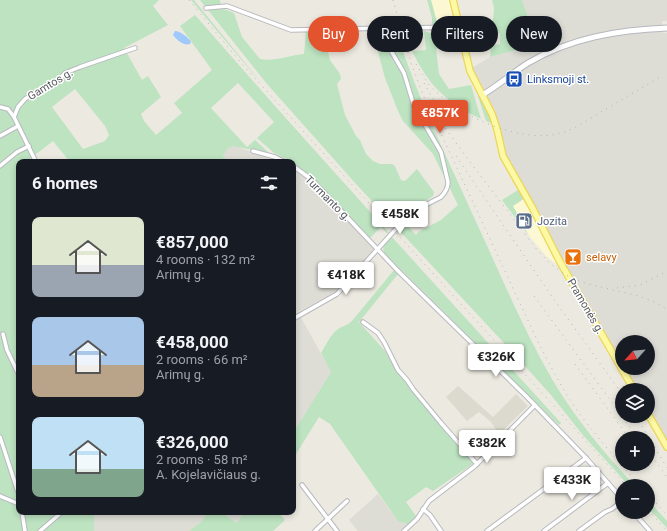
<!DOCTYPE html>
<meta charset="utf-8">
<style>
body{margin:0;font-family:Roboto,sans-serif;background:#242831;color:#f1f3f6;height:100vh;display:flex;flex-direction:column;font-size:15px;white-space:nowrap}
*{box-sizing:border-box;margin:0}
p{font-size:13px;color:#9ea1a6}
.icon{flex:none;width:22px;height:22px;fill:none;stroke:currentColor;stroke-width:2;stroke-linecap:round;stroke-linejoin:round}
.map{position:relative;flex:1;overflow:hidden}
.side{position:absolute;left:16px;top:159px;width:280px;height:356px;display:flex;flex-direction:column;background:#171b24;border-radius:8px;box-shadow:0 2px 6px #0003}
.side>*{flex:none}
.banner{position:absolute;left:308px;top:16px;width:299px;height:36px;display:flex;gap:8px}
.needle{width:26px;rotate:243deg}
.fabs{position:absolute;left:615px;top:335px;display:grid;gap:8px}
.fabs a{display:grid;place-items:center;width:40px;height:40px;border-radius:50%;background:#171b24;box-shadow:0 2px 6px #0003;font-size:20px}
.price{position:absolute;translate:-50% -34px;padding:0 9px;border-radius:4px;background:#fff;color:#222;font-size:13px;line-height:26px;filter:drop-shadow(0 1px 2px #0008)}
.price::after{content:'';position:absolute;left:50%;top:24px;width:12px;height:9px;margin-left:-6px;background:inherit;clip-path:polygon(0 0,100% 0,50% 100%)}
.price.active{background:#e3532e;color:#fff}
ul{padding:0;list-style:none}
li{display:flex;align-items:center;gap:12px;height:100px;padding:0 16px}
li span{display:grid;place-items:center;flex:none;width:112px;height:80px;border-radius:8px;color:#555}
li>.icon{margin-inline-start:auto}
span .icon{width:48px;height:48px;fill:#fffc;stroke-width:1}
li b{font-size:17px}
h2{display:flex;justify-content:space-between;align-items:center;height:48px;padding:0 16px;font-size:17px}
.chip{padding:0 14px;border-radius:18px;background:#171b24;box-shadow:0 2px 6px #0003;font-size:14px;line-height:36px}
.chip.active{background:#e3532e;color:#fff}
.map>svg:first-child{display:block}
.commercial{fill:#fcf8d4}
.industrial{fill:#dddcd5}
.education{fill:#dcdace}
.green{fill:#bde3c1;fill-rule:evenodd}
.water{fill:#9fc8fc}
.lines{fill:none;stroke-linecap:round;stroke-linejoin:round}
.street-casing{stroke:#b8b9bf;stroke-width:5.5}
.secondary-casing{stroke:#b6b8bf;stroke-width:7}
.primary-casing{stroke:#edd558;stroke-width:8}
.street{stroke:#fff;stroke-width:3.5}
.secondary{stroke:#fff;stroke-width:5}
.primary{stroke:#fcf9a4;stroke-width:5.5}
.rail{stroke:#b3b4b4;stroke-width:1;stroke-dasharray:1 5;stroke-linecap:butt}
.labels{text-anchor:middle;stroke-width:3;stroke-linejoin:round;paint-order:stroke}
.transit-label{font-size:11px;fill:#164399;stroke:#fff;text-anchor:start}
.street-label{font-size:11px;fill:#595b61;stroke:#fff}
.service-label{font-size:11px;fill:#4e5e75;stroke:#fff;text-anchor:start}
.food-label{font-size:11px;fill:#c56008;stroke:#fff;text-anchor:start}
</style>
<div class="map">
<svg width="667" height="531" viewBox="0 0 667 531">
<rect width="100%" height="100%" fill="#eceae0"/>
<g class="commercial">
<polygon points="431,0 451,0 456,23 453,26 438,26"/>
<polygon points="525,198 562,269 546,256 529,236 513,206"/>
</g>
<g class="industrial">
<polygon points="522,0 667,0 667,21 662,21 663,33 667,33 667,442 648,409 648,390 637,390 624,368 648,368 648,342 622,342 622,364 572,278 519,178 506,156 501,131 495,111 472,68 490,57 538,44"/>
<polygon points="233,146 236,146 277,162 229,162 223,156 228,148"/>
<polygon points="293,170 311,181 375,250 340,289 298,312 331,372 293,433"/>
<polygon points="378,494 398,521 410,525 402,531 358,531 349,520"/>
<polygon points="94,512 208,512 201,522 189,531 94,531"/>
<polygon points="221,512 244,512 237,523"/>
</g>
<polygon class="education" points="458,386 493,417 516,394 528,406 499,434 490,421 479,412 467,421 446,397"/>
<g class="green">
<path d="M0 0H159L153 6 168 25 124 48 142 80 148 76 161 97 141 114 144 121 156 135 182 113 174 103 212 70 180 26 195 15 275 106 389 233 388 234 381 227 370 238 311 177 293 162 274 153 257 138 274 122 238 83 211 108 247 147 255 140 268 152 267 153 233 146 228 148 223 156 229 162H70L53 141 35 155 12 111 9 107 0 105ZM75 89 105 126 109 135 105 141 83 149 52 107Z"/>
<polygon points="191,0 194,0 262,84"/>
<path d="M200 0H220L221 9 227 10 234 13 242 37 260 59C273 62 290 55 304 54L306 32 323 33 330 60 340 74 341 79 337 84 345 115 356 136 360 140 366 154 373 161 380 164H392L395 166 401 180 405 181 417 169 434 192 433 196 402 219 416 235 418 232 441 220 458 205 433 154 403 121 398 111 385 78 373 33 397 32C416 95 445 153 472 213 498 268 521 326 552 379 575 418 604 453 635 486H629L582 434 551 395 515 355 356 184 267 84Z"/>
<polygon points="427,0 431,0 438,26 432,27 432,18"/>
<polygon points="492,0 522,0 538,44 490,57 491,46 500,44 500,33 492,34 494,8"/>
<path d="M424 31 452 39 451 45 436 49 439 74 449 89 471 85 481 119C446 102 429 86 412 51L426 50Z"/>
<polygon points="480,95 494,124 486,121 478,96"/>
<polygon points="0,109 7,111 11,116 35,162 19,162 19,512 94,512 94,531 0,531"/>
<polygon points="520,189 525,198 513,206 529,236 502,200"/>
<path d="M391 236 561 423 559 425 385 254C380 247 387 241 391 236Z"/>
<path d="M394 270 398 274 359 322 385 351 398 373 406 380 413 391 474 463 433 491 426 487 406 502 416 516 410 525 398 521 330 424 319 417 293 459V433L331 372 321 353C326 345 330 335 338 329 343 326 348 325 352 321Z"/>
<polygon points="648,500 667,521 667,528 648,508"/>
<polygon points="208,512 221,512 237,523 244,512 278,512 285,520 273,531 189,531 201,522"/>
</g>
<path class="water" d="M175 31C180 31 188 37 191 42L190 44C183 46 177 40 173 35Z"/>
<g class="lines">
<g class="street-casing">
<g id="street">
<polyline points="206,8 227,6 291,30 392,28"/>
<polyline points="404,28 460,27"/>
<polyline points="0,107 8,109 14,117 36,162"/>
<polyline points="14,117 18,107 25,99 43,88 57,82 65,73 80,67 135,48"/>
<polyline points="0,136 18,126"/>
<polyline points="253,151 275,157 285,162"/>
<polyline points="0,166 17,152 29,146"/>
<polyline points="293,166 311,179 400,273 527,397 586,458 622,499"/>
<path d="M293 319 337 294 404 220 414 211 441 197C446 192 448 188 448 182L441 152 414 106 404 73 386 42 383 35V28"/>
<polyline points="363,322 378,333 384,342 398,370 407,380 413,389 441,423 477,464"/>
<polyline points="3,334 7,350 19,375"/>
<polyline points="0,437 19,495"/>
<polyline points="302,485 337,531"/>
<polyline points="0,496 19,504"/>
<polyline points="423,509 430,515 441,531"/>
<polyline points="22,512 25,531"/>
<polyline points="633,512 650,531"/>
<polyline points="40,531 62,512"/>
<polyline points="315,531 347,501"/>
<polyline points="404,531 417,519 429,501 475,466 535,405"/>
<polyline points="487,531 586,458"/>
<polyline points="544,531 608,483"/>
<polyline points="579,531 605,512 612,509 622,501"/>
</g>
</g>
<g class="secondary-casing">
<path id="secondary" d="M482 95C498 86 512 73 528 63 570 38 618 30 667 28"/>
</g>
<g class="primary-casing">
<g id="primary">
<polyline points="453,0 470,71 492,114 497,129 503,156 532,207 560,262 634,390"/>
<polyline points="648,414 667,447"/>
</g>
</g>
<use href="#street" class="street"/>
<use href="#secondary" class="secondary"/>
<use href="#primary" class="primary"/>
<g class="rail">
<polyline points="189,0 242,64 627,486"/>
<path d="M393 0 411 63 423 95 538 342C549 363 560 385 574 406 594 434 617 460 640 486"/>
<path d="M416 64C420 70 423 76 427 82 452 114 521 145 561 133 575 129 588 120 601 112 621 100 641 88 662 76"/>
<polyline points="424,83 443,117"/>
<path d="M436 113C457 147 482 177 506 209 525 233 542 263 570 277 598 291 645 291 667 310"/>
<polyline points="456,156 555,301 622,394"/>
<polyline points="617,288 640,285 667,271"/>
<polyline points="534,296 638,438"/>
<polyline points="575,364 629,438"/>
<polyline points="636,416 667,468"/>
<polyline points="648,451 667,477"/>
<polyline points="648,494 667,515"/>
<polyline points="648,510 667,531"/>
</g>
</g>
<defs>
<g id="bus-square" transform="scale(0.9)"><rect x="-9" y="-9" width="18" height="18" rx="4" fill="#1a4fb4" stroke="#fff"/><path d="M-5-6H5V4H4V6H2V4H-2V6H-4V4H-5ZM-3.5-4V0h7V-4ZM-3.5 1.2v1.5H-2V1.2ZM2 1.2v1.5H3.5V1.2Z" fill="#fff"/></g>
<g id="fuel-square" transform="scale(0.9)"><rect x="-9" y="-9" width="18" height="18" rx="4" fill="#5c6f8a" stroke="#fff"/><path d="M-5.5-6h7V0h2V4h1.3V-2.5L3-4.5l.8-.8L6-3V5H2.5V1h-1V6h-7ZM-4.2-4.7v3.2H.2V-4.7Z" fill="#fff"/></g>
<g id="bar-square" transform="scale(0.9)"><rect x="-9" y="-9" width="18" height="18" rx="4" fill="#e8710a" stroke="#fff"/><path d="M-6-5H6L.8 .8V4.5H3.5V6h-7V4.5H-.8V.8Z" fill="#fff"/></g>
</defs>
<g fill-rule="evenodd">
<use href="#bus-square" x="514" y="79"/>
<use href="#fuel-square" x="524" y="221"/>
<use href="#bar-square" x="573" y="257"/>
</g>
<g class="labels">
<g class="transit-label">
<text x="527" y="83">Linksmoji st.</text>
</g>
<g class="street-label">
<text transform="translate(50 84) rotate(-31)" y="4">Gamtos g.</text>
<text transform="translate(328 198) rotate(45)" y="4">Turmanto g.</text>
<text transform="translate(586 306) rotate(60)" y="4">Pramonės g.</text>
</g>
<g class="service-label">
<text x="537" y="225">Jozita</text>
</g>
<g class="food-label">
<text x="586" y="261">selavy</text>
</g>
</g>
</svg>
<div class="fabs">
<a><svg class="needle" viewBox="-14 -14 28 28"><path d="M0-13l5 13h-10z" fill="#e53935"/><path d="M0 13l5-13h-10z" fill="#9ea1a6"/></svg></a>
<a><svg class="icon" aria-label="layers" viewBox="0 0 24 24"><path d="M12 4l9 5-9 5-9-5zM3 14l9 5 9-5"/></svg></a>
<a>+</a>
<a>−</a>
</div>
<b class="price active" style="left:440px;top:134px">€857K</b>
<b class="price" style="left:400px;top:235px">€458K</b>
<b class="price" style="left:346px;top:296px">€418K</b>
<b class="price" style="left:496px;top:378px">€326K</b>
<b class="price" style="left:487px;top:464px">€382K</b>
<b class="price" style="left:572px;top:501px">€433K</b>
<div class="banner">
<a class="chip active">Buy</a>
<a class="chip">Rent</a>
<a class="chip">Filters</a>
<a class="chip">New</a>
</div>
<section class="side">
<h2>6 homes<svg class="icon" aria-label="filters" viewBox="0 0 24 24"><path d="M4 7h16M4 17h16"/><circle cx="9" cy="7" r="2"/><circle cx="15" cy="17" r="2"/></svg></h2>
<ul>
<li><span style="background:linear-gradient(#dfe7d0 60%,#9aa5b1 0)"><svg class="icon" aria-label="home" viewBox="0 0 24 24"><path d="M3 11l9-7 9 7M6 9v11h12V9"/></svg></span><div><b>€857,000</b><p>4 rooms · 132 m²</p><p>Arimų g.</p></div></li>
<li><span style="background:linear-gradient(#a9c7e8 60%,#b9a48a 0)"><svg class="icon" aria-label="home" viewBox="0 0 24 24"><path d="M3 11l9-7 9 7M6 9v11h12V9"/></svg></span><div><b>€458,000</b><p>2 rooms · 66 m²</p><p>Arimų g.</p></div></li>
<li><span style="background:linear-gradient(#bfe0f5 65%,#7fa58c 0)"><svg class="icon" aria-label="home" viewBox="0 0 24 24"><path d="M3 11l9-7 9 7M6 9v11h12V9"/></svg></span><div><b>€326,000</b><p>2 rooms · 58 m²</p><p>A. Kojelavičiaus g.</p></div></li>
</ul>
</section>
</div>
